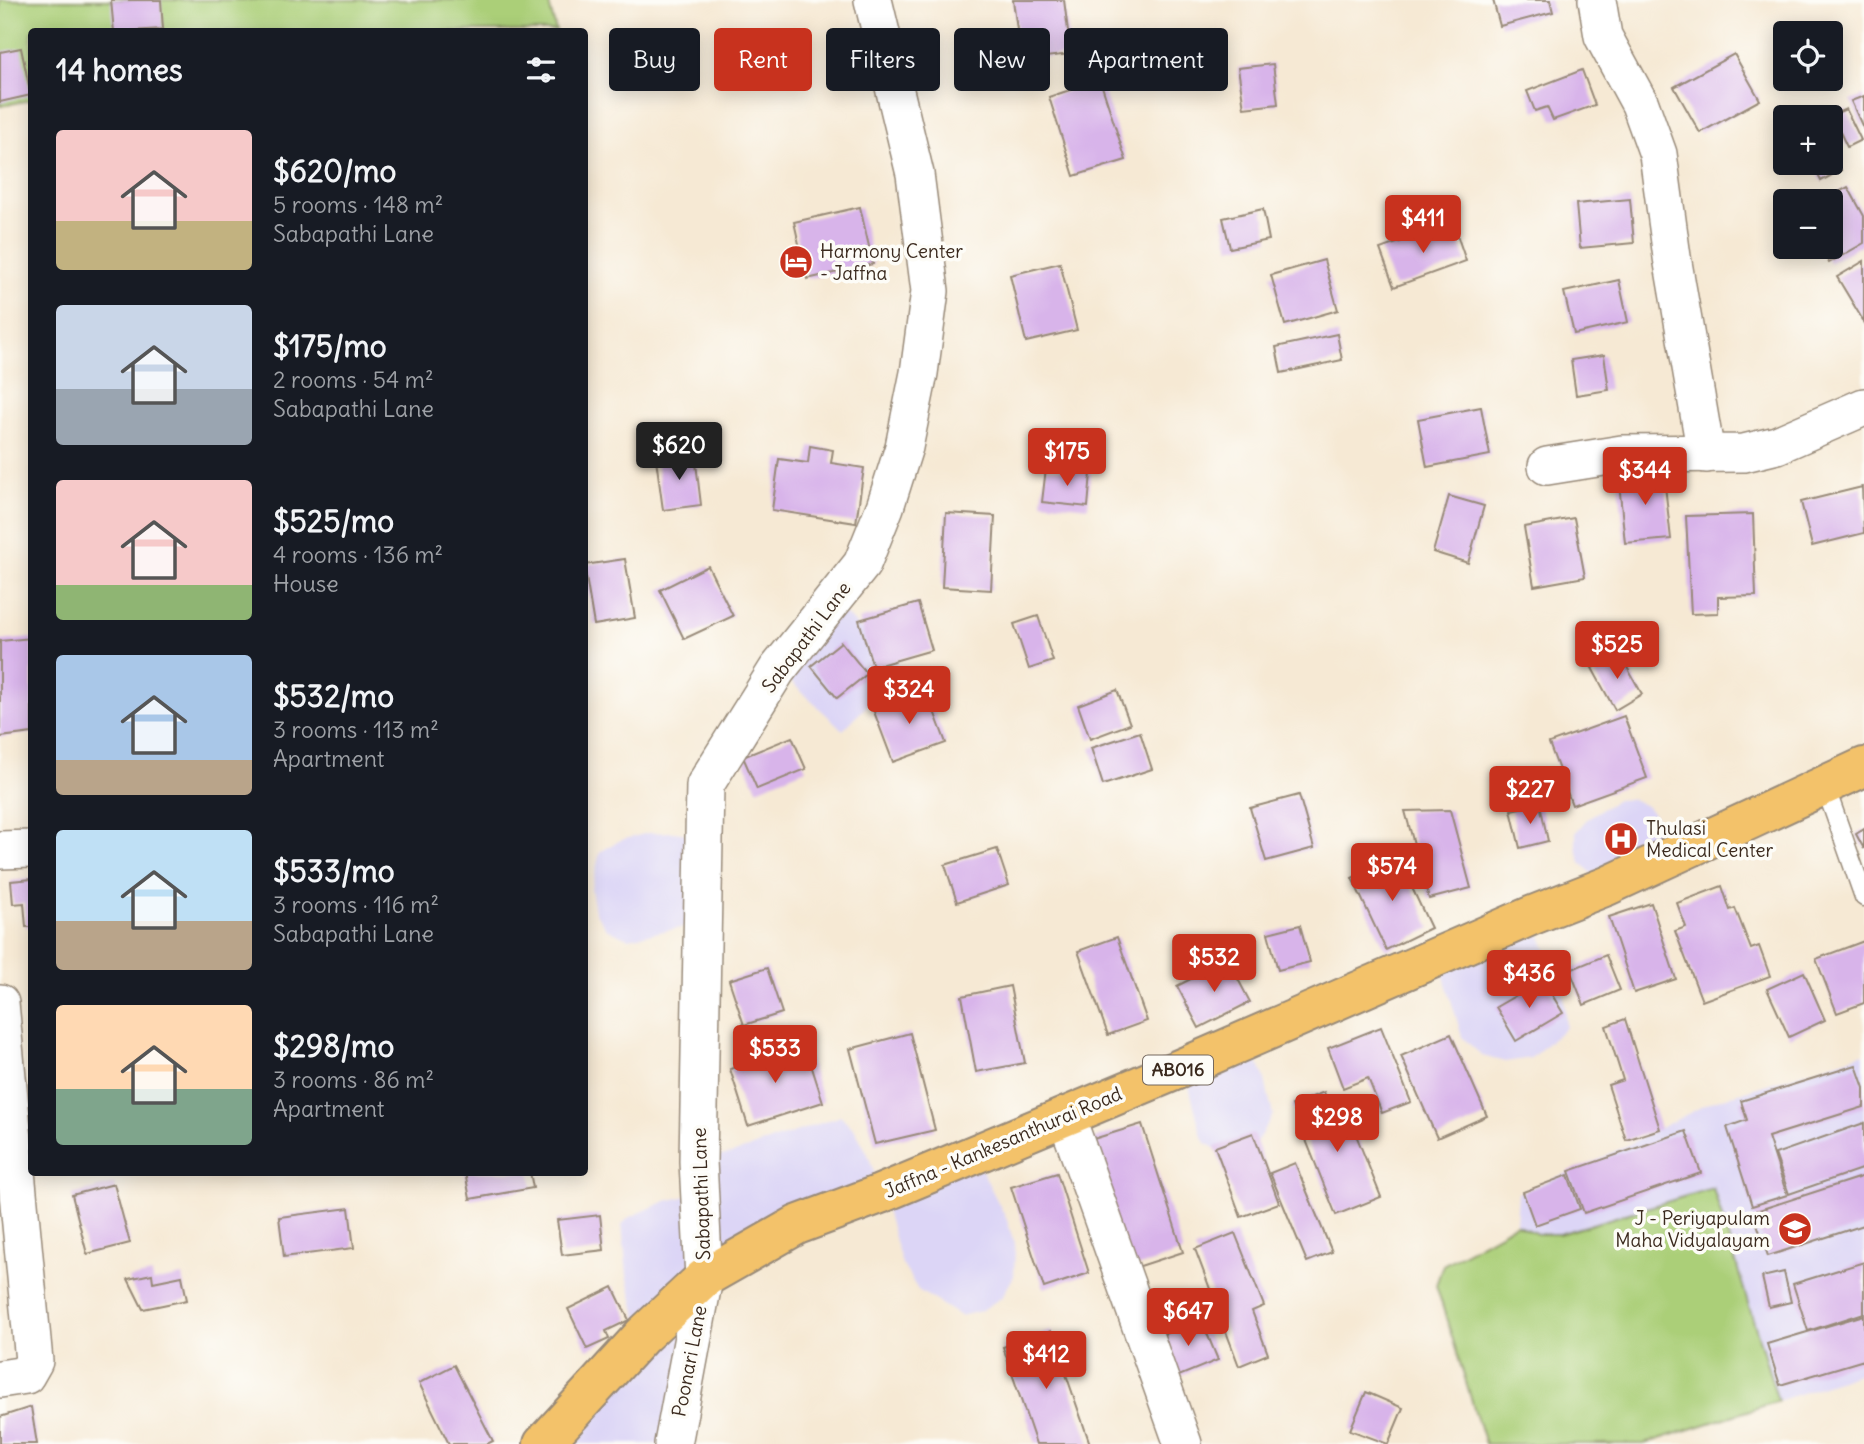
<!DOCTYPE html>
<meta charset="utf-8">
<style>
body{margin:0;font-family:Delius,sans-serif;background:#242831;color:#f1f3f6;height:100vh;display:flex;flex-direction:column;font-size:26px;white-space:nowrap}
*{box-sizing:border-box;margin:0}
p{font-size:23px;color:#9ea1a6}
.icon{flex:none;width:38px;height:38px;fill:none;stroke:currentColor;stroke-width:2;stroke-linecap:round;stroke-linejoin:round}
.map{position:relative;flex:1;overflow:hidden}
.drawer{position:absolute;left:28px;top:28px;width:560px;height:1148px;display:flex;flex-direction:column;background:#171b24;border-radius:7px;box-shadow:0 4px 18px #0003}
.drawer>*{flex:none}
.guide{position:absolute;left:609px;top:28px;width:665px;height:63px;display:flex;gap:14px}
.buttons{position:absolute;left:1773px;top:21px;display:grid;gap:14px}
.buttons a{display:grid;place-items:center;width:70px;height:70px;border-radius:7px;background:#171b24;box-shadow:0 4px 18px #0003;font-size:35px}
.price{position:absolute;translate:-50% -60px;padding:0 16px;border-radius:7px;background:#c8321e;color:#fff;font-size:23px;line-height:46px;filter:drop-shadow(0 2px 4px #0008)}
.price::after{content:'';position:absolute;left:50%;top:42px;width:21px;height:16px;margin-left:-10px;background:inherit;clip-path:polygon(0 0,100% 0,50% 100%)}
.price.selected{background:#222;color:#fff}
ul{padding:0;list-style:none}
li{display:flex;align-items:center;gap:21px;height:175px;padding:0 28px}
li span{display:grid;place-items:center;flex:none;width:196px;height:140px;border-radius:7px;color:#555}
li>.icon{margin-inline-start:auto}
span .icon{width:84px;height:84px;fill:#fffc;stroke-width:1}
li b{font-size:30px}
h2{display:flex;justify-content:space-between;align-items:center;height:84px;padding:0 28px;font-size:30px}
.chip{padding:0 24px;border-radius:7px;background:#171b24;box-shadow:0 4px 18px #0003;font-size:24px;line-height:63px}
.chip.selected{background:#c8321e;color:#fff}
.map>svg:first-child{display:block}
.built{fill:#dcd5f6}
.green{fill:#abcf78;stroke:#737c4b;stroke-width:2}
.building{fill:#d8b4ea}
.lines{fill:none;stroke-linecap:round;stroke-linejoin:round}
.lane-casing{stroke:#988a79;stroke-width:21}
.street-casing{stroke:#988a79;stroke-width:40}
.primary-casing{stroke:#988a79;stroke-width:42}
.lane{stroke:#fff;stroke-width:18}
.street{stroke:#fff;stroke-width:37}
.primary{stroke:#f3c26a;stroke-width:38}
.labels{text-anchor:middle;stroke-width:7;stroke-linejoin:round;paint-order:stroke}
.shield{fill:#fdfcf7;stroke:#75695f;stroke-width:2}
.shield-label{font-size:18px;font-weight:bold;fill:#3b2a1e}
.poi-label{font-size:19px;fill:#3b2a1e;stroke:#fdfcf7;text-anchor:start}
.street-label{font-size:19px;fill:#3b2a1e;stroke:#fdfcf7}
</style>
<div class="map">
<svg width="1864" height="1444" viewBox="0 0 1864 1444">
<rect width="100%" height="100%" fill="#fdfcf7"/>
<filter id="ink" filterUnits="userSpaceOnUse"><feTurbulence type="fractalNoise" baseFrequency=".0143" numOctaves="2"/><feDisplacementMap in="SourceGraphic" scale="14" xChannelSelector="R" yChannelSelector="G"/><feConvolveMatrix kernelMatrix="1 2 1 2 8 2 1 2 1" color-interpolation-filters="sRGB"/></filter>
<filter id="wash" filterUnits="userSpaceOnUse"><feTurbulence type="fractalNoise" baseFrequency=".00686" numOctaves="4" result="noise"/><feDisplacementMap in="SourceGraphic" scale="28" xChannelSelector="R" yChannelSelector="G"/><feGaussianBlur stdDeviation="1.57" result="paint"/><feColorMatrix in="noise" values="0 0 0 0 0 0 0 0 0 0 0 0 0 0 0 0 0 1.4 0 .05"/><feComposite in="paint" operator="in"/></filter>
<g filter="url(#wash)">
<rect width="100%" height="100%" fill="#f6e9d4"/>
<g class="built">
<polygon points="832,602 903,669 843,730 778,670"/>
<polygon points="1632,799 1646,806 1660,822 1672,856 1593,875 1581,862 1576,847 1576,832 1589,817 1617,800"/>
<polygon points="673,832 704,836 701,924 628,938 607,929 595,912 591,889 600,852 621,840 648,833"/>
<polygon points="1533,915 1564,997 1566,1027 1531,1058 1505,1062 1482,1056 1462,1037 1438,956"/>
<polygon points="1246,1038 1264,1076 1273,1115 1257,1141 1230,1150 1216,1149 1206,1143 1201,1133 1184,1067"/>
<polygon points="1864,1053 1864,1372 1778,1401 1713,1188 1559,1234 1537,1234 1516,1224 1518,1193 1592,1163 1711,1102"/>
<polygon points="841,1116 855,1130 868,1154 881,1194 973,1153 1007,1220 1015,1246 1014,1276 1002,1297 981,1311 960,1316 918,1290 902,1264 881,1194 704,1278 673,1444 543,1444 642,1336 627,1275 622,1225 628,1218 666,1201 700,1193 698,1161 735,1153"/>
</g>
<g class="green">
<polygon points="0,0 548,0 556,31 32,32 31,100 0,106"/>
<polygon points="1713,1188 1778,1401 1644,1444 1485,1444 1436,1285 1443,1265 1516,1224 1537,1234 1559,1234"/>
</g>
<g id="blocks">
<g class="building">
<polygon points="111,0 161,0 163,29 114,32"/>
<polygon points="1013,0 1064,0 1071,54 1021,60"/>
<polygon points="1493,0 1550,0 1553,12 1500,26"/>
<polygon points="21,48 31,95 0,102 0,52"/>
<polygon points="1734,54 1760,100 1700,133 1674,87"/>
<polygon points="1273,64 1278,104 1244,108 1238,68"/>
<polygon points="1582,70 1595,105 1553,120 1547,107 1535,111 1527,91"/>
<polygon points="1100,80 1126,160 1074,176 1049,97"/>
<polygon points="1864,96 1864,130 1851,101"/>
<polygon points="1846,109 1861,140 1847,147 1832,115"/>
<polygon points="1830,151 1841,170 1821,181 1812,163 1830,163"/>
<polygon points="1848,187 1864,216 1864,243 1829,263 1820,247 1830,247 1830,201 1822,201"/>
<polygon points="1630,199 1634,243 1580,248 1576,204"/>
<polygon points="860,207 873,264 807,279 794,222"/>
<polygon points="1263,209 1269,240 1230,248 1223,218"/>
<polygon points="1453,223 1466,261 1394,287 1380,249"/>
<polygon points="1324,260 1338,310 1285,325 1271,275"/>
<polygon points="1864,261 1864,322 1837,277"/>
<polygon points="1060,263 1077,330 1026,342 1010,275"/>
<polygon points="1619,280 1628,322 1574,334 1564,292"/>
<polygon points="1337,334 1342,360 1281,373 1276,347"/>
<polygon points="1604,355 1609,390 1576,395 1571,360"/>
<polygon points="1481,407 1490,455 1427,467 1418,419"/>
<polygon points="810,446 833,450 831,463 864,468 856,523 772,510 779,459 808,463"/>
<polygon points="695,455 701,505 663,510 656,459"/>
<polygon points="1046,468 1091,473 1088,507 1042,502"/>
<polygon points="1663,468 1671,539 1625,543 1619,483 1637,481 1636,470"/>
<polygon points="1862,487 1864,533 1812,546 1801,502"/>
<polygon points="1449,496 1484,506 1468,563 1433,552"/>
<polygon points="946,513 995,516 991,590 942,587"/>
<polygon points="1753,514 1756,596 1718,597 1718,613 1691,614 1686,516"/>
<polygon points="1574,518 1585,577 1534,586 1524,527"/>
<polygon points="625,559 635,618 594,625 584,565"/>
<polygon points="708,566 733,616 684,639 660,590"/>
<polygon points="918,603 932,650 873,667 859,620"/>
<polygon points="1038,616 1053,661 1029,669 1014,624"/>
<polygon points="32,638 32,733 0,737 0,641"/>
<polygon points="841,642 867,674 837,698 811,666"/>
<polygon points="1619,653 1642,694 1615,710 1592,668"/>
<polygon points="926,690 946,743 893,762 873,709"/>
<polygon points="1117,690 1130,724 1090,739 1078,705"/>
<polygon points="1624,716 1647,778 1572,805 1549,743"/>
<polygon points="1140,732 1152,769 1103,785 1091,748"/>
<polygon points="792,737 806,769 757,789 743,757"/>
<polygon points="1299,795 1314,848 1266,861 1250,808"/>
<polygon points="1540,804 1548,841 1520,848 1511,810"/>
<polygon points="1450,810 1471,888 1429,899 1405,811"/>
<polygon points="1864,829 1864,849 1856,834"/>
<polygon points="997,849 1009,885 957,902 945,865"/>
<polygon points="1397,856 1431,928 1386,950 1352,878"/>
<polygon points="32,879 32,927 26,927 24,903 13,904 11,881"/>
<polygon points="1722,886 1730,910 1735,908 1751,949 1759,946 1770,976 1702,1001 1675,931 1686,927 1677,903"/>
<polygon points="1651,903 1676,979 1634,993 1609,917"/>
<polygon points="1300,925 1310,962 1278,970 1268,933"/>
<polygon points="1117,937 1147,1021 1108,1035 1078,951"/>
<polygon points="1864,941 1864,1003 1837,1013 1816,959"/>
<polygon points="1606,955 1620,990 1584,1005 1570,970"/>
<polygon points="1228,960 1250,1002 1199,1028 1177,986"/>
<polygon points="767,968 782,1013 744,1025 729,980"/>
<polygon points="1804,972 1825,1020 1789,1037 1767,989"/>
<polygon points="1543,980 1563,1013 1516,1041 1496,1007"/>
<polygon points="1010,986 1025,1063 976,1072 962,996"/>
<polygon points="1625,1019 1660,1129 1626,1140 1608,1085 1623,1080 1606,1026"/>
<polygon points="1381,1027 1411,1102 1382,1113 1368,1078 1343,1088 1328,1048"/>
<polygon points="910,1033 935,1130 875,1144 850,1049"/>
<polygon points="1451,1034 1487,1116 1437,1138 1401,1056"/>
<polygon points="771,1046 777,1062 807,1052 823,1102 748,1126 730,1069 744,1064 741,1055"/>
<polygon points="1856,1065 1864,1088 1864,1107 1768,1137 1787,1195 1752,1206 1727,1127 1747,1120 1741,1101"/>
<polygon points="1324,1092 1331,1110 1344,1105 1381,1197 1336,1215 1292,1105"/>
<polygon points="1864,1123 1864,1168 1789,1194 1775,1154"/>
<polygon points="1142,1124 1183,1252 1128,1270 1087,1141"/>
<polygon points="1686,1131 1701,1173 1584,1213 1569,1171"/>
<polygon points="1253,1133 1279,1203 1241,1217 1215,1147"/>
<polygon points="1295,1163 1332,1252 1307,1262 1270,1173"/>
<polygon points="465,1172 530,1172 533,1188 470,1199"/>
<polygon points="1057,1173 1089,1273 1044,1288 1011,1187"/>
<polygon points="1568,1175 1580,1209 1535,1225 1523,1192"/>
<polygon points="1864,1176 1864,1225 1768,1256 1753,1212"/>
<polygon points="114,1184 130,1243 87,1254 72,1195"/>
<polygon points="349,1208 354,1248 284,1257 279,1217"/>
<polygon points="600,1215 604,1250 562,1255 557,1220"/>
<polygon points="1235,1233 1264,1306 1252,1311 1268,1354 1239,1366 1195,1249"/>
<polygon points="1864,1262 1864,1313 1808,1331 1793,1284"/>
<polygon points="1784,1272 1791,1302 1769,1307 1762,1277"/>
<polygon points="152,1274 153,1282 182,1276 187,1300 143,1309 128,1279"/>
<polygon points="613,1287 629,1320 606,1331 609,1339 587,1349 568,1309"/>
<polygon points="1864,1315 1864,1360 1780,1385 1767,1344"/>
<polygon points="1201,1319 1218,1360 1174,1378 1157,1337"/>
<polygon points="1051,1331 1090,1444 1036,1444 1003,1347"/>
<polygon points="454,1365 493,1441 487,1444 449,1444 419,1383"/>
<polygon points="1366,1392 1403,1408 1388,1444 1350,1430"/>
<polygon points="31,1407 37,1444 0,1444 0,1417"/>
</g>
</g>
</g>
<g filter="url(#ink)">
<use href="#blocks" fill-opacity="0" stroke="#988a79" stroke-width="2"/>
<g class="lines">
<g class="lane-casing">
<polyline id="lane" points="1825,786 1864,897"/>
</g>
<g class="street-casing">
<g id="street">
<polyline points="1597,0 1603,36 1640,104 1658,154 1672,257 1706,454"/>
<polyline points="1547,466 1622,454 1744,453 1777,445 1864,407"/>
<polyline points="0,850 32,849"/>
<polyline points="0,1003 34,1361 26,1375 0,1379"/>
<polyline points="1066,1116 1183,1444"/>
<polyline points="673,1444 704,1278 698,1161 705,785 777,670 862,564 885,507 904,447 919,373 930,291 915,174 873,0"/>
</g>
</g>
<g class="primary-casing">
<polyline id="primary" points="543,1444 642,1336 704,1278 797,1225 880,1194 1184,1067 1533,915 1607,886 1864,767"/>
</g>
<use href="#lane" class="lane"/>
<use href="#street" class="street"/>
<use href="#primary" class="primary"/>
</g>
</g>
<defs>
<g id="hotel-disc" transform="scale(1.75)"><circle r="9.5" fill="#c8321e" stroke="#fdfcf7"/><path d="M-6-4.5h1.5V1H6V5H4.5V3h-9V5H-6ZM-4 0a1.8 1.8 0 1 1 3.6 0ZM.5 0V-2.5h3Q6-2.5 6 0Z" fill="#fff"/></g>
<g id="hospital-disc" transform="scale(1.75)"><circle r="9.5" fill="#c8321e" stroke="#fdfcf7"/><path d="M-5-5h3v3.5h4V-5h3V5h-3V1.5h-4V5h-3Z" fill="#fff"/></g>
<g id="school-disc" transform="scale(1.75)"><circle r="9.5" fill="#c8321e" stroke="#fdfcf7"/><path d="M0-5L7-2L0 1L-7-2ZM-4 1L0 2.5L4 1V4Q0 6-4 4Z" fill="#fff"/></g>
</defs>
<g fill-rule="evenodd">
<use href="#hotel-disc" x="796" y="262"/>
<use href="#hospital-disc" x="1621" y="839"/>
<use href="#school-disc" x="1795" y="1229"/>
</g>
<g class="labels">
<rect class="shield" x="1143" y="1055.5" width="70" height="29" rx="5"/>
<g class="shield-label">
<text x="1178" y="1076">AB016</text>
</g>
<g class="poi-label">
<text x="820" y="258">Harmony Center<tspan x="820" dy="22">- Jaffna</tspan></text>
<text x="1646" y="835">Thulasi<tspan x="1646" dy="22">Medical Center</tspan></text>
<text x="1770" y="1225" text-anchor="end">J - Periyapulam<tspan x="1770" dy="22">Maha Vidyalayam</tspan></text>
</g>
<g class="street-label">
<text transform="translate(806 637) rotate(-53)" y="7">Sabapathi Lane</text>
<text transform="translate(1003 1142) rotate(-23)" y="7">Jaffna - Kankesanthurai Road</text>
<text transform="translate(701 1194) rotate(-92)" y="7">Sabapathi Lane</text>
<text transform="translate(689 1361) rotate(-79)" y="7">Poonari Lane</text>
</g>
</g>
</svg>
<div class="buttons">
<a><svg class="icon" aria-label="locate" viewBox="0 0 24 24"><circle cx="12" cy="12" r="6"/><path d="M12 2v4M12 18v4M2 12h4M18 12h4"/></svg></a>
<a>+</a>
<a>−</a>
</div>
<b class="price" style="left:1423px;top:255px">$411</b>
<b class="price selected" style="left:679px;top:482px">$620</b>
<b class="price" style="left:1067px;top:488px">$175</b>
<b class="price" style="left:1645px;top:507px">$344</b>
<b class="price" style="left:1617px;top:681px">$525</b>
<b class="price" style="left:909px;top:726px">$324</b>
<b class="price" style="left:1530px;top:826px">$227</b>
<b class="price" style="left:1392px;top:903px">$574</b>
<b class="price" style="left:1214px;top:994px">$532</b>
<b class="price" style="left:1529px;top:1010px">$436</b>
<b class="price" style="left:775px;top:1085px">$533</b>
<b class="price" style="left:1337px;top:1154px">$298</b>
<b class="price" style="left:1188px;top:1348px">$647</b>
<b class="price" style="left:1046px;top:1391px">$412</b>
<div class="guide">
<a class="chip">Buy</a>
<a class="chip selected">Rent</a>
<a class="chip">Filters</a>
<a class="chip">New</a>
<a class="chip">Apartment</a>
</div>
<section class="drawer">
<h2>14 homes<svg class="icon" aria-label="filters" viewBox="0 0 24 24"><path d="M4 7h16M4 17h16"/><circle cx="9" cy="7" r="2"/><circle cx="15" cy="17" r="2"/></svg></h2>
<ul>
<li><span style="background:linear-gradient(#f6c9c9 65%,#c2b280 0)"><svg class="icon" aria-label="home" viewBox="0 0 24 24"><path d="M3 11l9-7 9 7M6 9v11h12V9"/></svg></span><div><b>$620/mo</b><p>5 rooms · 148 m²</p><p>Sabapathi Lane</p></div></li>
<li><span style="background:linear-gradient(#c9d6e8 60%,#9aa5b1 0)"><svg class="icon" aria-label="home" viewBox="0 0 24 24"><path d="M3 11l9-7 9 7M6 9v11h12V9"/></svg></span><div><b>$175/mo</b><p>2 rooms · 54 m²</p><p>Sabapathi Lane</p></div></li>
<li><span style="background:linear-gradient(#f6c9c9 75%,#8fb573 0)"><svg class="icon" aria-label="home" viewBox="0 0 24 24"><path d="M3 11l9-7 9 7M6 9v11h12V9"/></svg></span><div><b>$525/mo</b><p>4 rooms · 136 m²</p><p>House</p></div></li>
<li><span style="background:linear-gradient(#a9c7e8 75%,#b9a48a 0)"><svg class="icon" aria-label="home" viewBox="0 0 24 24"><path d="M3 11l9-7 9 7M6 9v11h12V9"/></svg></span><div><b>$532/mo</b><p>3 rooms · 113 m²</p><p>Apartment</p></div></li>
<li><span style="background:linear-gradient(#bfe0f5 65%,#b9a48a 0)"><svg class="icon" aria-label="home" viewBox="0 0 24 24"><path d="M3 11l9-7 9 7M6 9v11h12V9"/></svg></span><div><b>$533/mo</b><p>3 rooms · 116 m²</p><p>Sabapathi Lane</p></div></li>
<li><span style="background:linear-gradient(#ffd9b3 60%,#7fa58c 0)"><svg class="icon" aria-label="home" viewBox="0 0 24 24"><path d="M3 11l9-7 9 7M6 9v11h12V9"/></svg></span><div><b>$298/mo</b><p>3 rooms · 86 m²</p><p>Apartment</p></div></li>
</ul>
</section>
</div>
